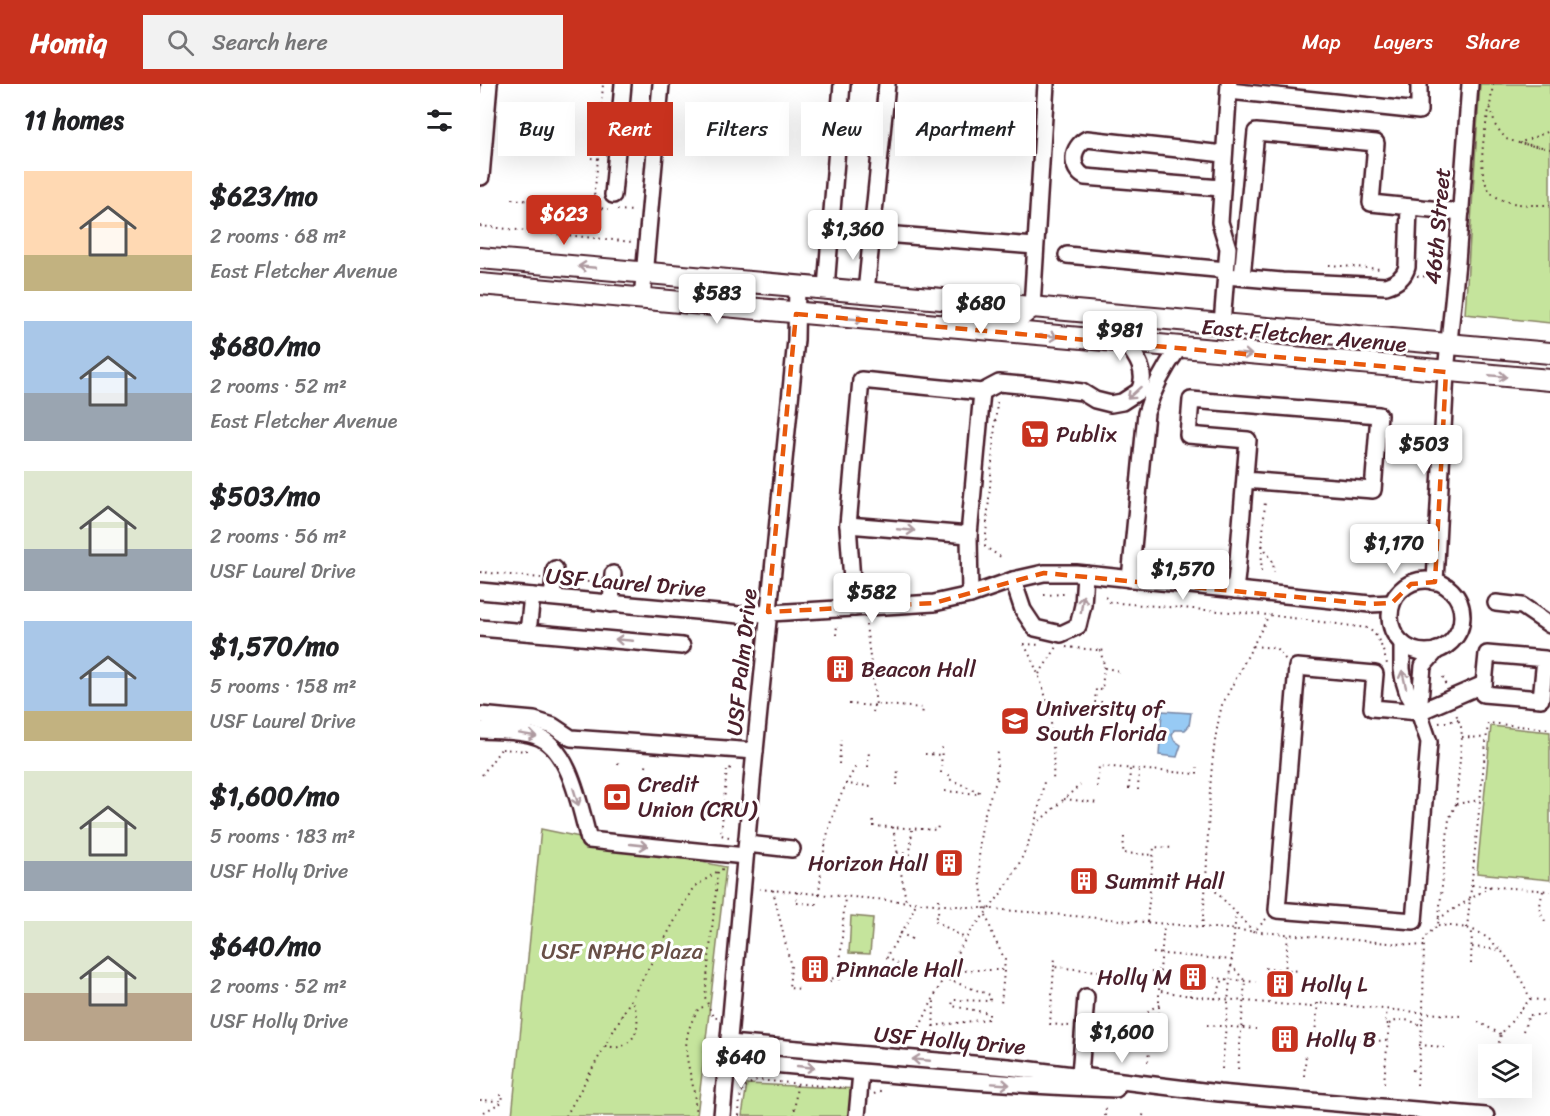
<!DOCTYPE html>
<meta charset="utf-8">
<style>
body{margin:0;font-family:Sriracha,sans-serif;background:#f2f2f2;color:#202124;height:100vh;display:flex;flex-direction:column;font-size:22px;white-space:nowrap}
*{box-sizing:border-box;margin:0}
p{font-size:20px;color:#757577}
.icon{flex:none;width:33px;height:33px;fill:none;stroke:currentColor;stroke-width:2;stroke-linecap:round;stroke-linejoin:round}
.map{position:relative;flex:1;overflow:hidden}
.side{display:flex;flex-direction:column;background:#fff;width:480px}
.side>*{flex:none}
.banner{position:absolute;left:18px;top:18px;width:570px;height:54px;display:flex;gap:12px}
.controls{position:absolute;left:998px;top:960px;display:grid;gap:12px}
.controls a{display:grid;place-items:center;width:54px;height:54px;border-radius:0px;background:#fff;box-shadow:0 6px 24px #0002;font-size:30px}
.price{position:absolute;translate:-50% -51px;padding:0 14px;border-radius:6px;background:#fff;color:#222;font-size:20px;line-height:39px;filter:drop-shadow(0 2px 3px #0008)}
.price::after{content:'';position:absolute;left:50%;top:36px;width:18px;height:14px;margin-left:-9px;background:inherit;clip-path:polygon(0 0,100% 0,50% 100%)}
.price.on{background:#c8321e;color:#fff}
ul{padding:0;list-style:none}
li{display:flex;align-items:center;gap:18px;height:150px;padding:0 24px}
li span{display:grid;place-items:center;flex:none;width:168px;height:120px;border-radius:0px;color:#555}
li>.icon{margin-inline-start:auto}
span .icon{width:72px;height:72px;fill:#fffc;stroke-width:1}
li b{font-size:26px}
h2{display:flex;justify-content:space-between;align-items:center;height:72px;padding:0 24px;font-size:26px}
.chip{padding:0 21px;border-radius:0px;background:#fff;box-shadow:0 6px 24px #0002;font-size:21px;line-height:54px}
.chip.on{background:#c8321e;color:#fff}
header{display:flex;align-items:center;gap:36px;box-sizing:border-box;height:84px;padding:0 30px;background:#c8321e;color:#fff}
header strong{font-size:28px}
nav{display:flex;gap:33px;margin-inline-start:auto;font-size:21px}
.search{width:420px;height:54px;background:#f2f2f2;display:flex;align-items:center;gap:15px;box-sizing:border-box;padding:0 21px;border-radius:0px;color:#757577;font-size:22px}
main{display:flex;flex:1;min-height:0}
.map>svg:first-child{display:block}
.green{fill:#c5e49c;stroke:#888264;stroke-width:1.5}
.water{fill:#97caf4;stroke:#7886a4;stroke-width:1.5}
.lines{fill:none;stroke-linecap:round;stroke-linejoin:round}
.minor-casing{stroke:#4a1f2b;stroke-width:20}
.major-casing{stroke:#4a1f2b;stroke-width:24}
.path{stroke:#4a1f2b;stroke-width:2;stroke-dasharray:1.5 4.5;stroke-linecap:butt}
.minor{stroke:#fff;stroke-width:15}
.major{stroke:#fff;stroke-width:20}
.oneway{stroke:#ae9aa0}
.marked{fill:none;stroke:#e8590c;stroke-width:4.5;stroke-dasharray:12 8;stroke-linejoin:round}
.labels{text-anchor:middle;stroke-width:6;stroke-linejoin:round;paint-order:stroke}
.street-label{font-size:22px;fill:#4a1f2b;stroke:#fff}
.poi-label{font-size:22px;fill:#4a1f2b;stroke:#fff;text-anchor:start}
.park-label{font-size:22px;fill:#695047;stroke:#fff}
</style>
<header>
<strong>Homiq</strong>
<div class="search"><svg class="icon" aria-label="search" viewBox="0 0 24 24"><circle cx="10" cy="10" r="6"/><path d="M15 15l6 6"/></svg>Search here</div>
<nav><a>Map</a><a>Layers</a><a>Share</a></nav>
</header>
<main>
<section class="side">
<h2>11 homes<svg class="icon" aria-label="filters" viewBox="0 0 24 24"><path d="M4 7h16M4 17h16"/><circle cx="9" cy="7" r="2"/><circle cx="15" cy="17" r="2"/></svg></h2>
<ul>
<li><span style="background:linear-gradient(#ffd9b3 70%,#c2b280 0)"><svg class="icon" aria-label="home" viewBox="0 0 24 24"><path d="M3 11l9-7 9 7M6 9v11h12V9"/></svg></span><div><b>$623/mo</b><p>2 rooms · 68 m²</p><p>East Fletcher Avenue</p></div></li>
<li><span style="background:linear-gradient(#a9c7e8 60%,#9aa5b1 0)"><svg class="icon" aria-label="home" viewBox="0 0 24 24"><path d="M3 11l9-7 9 7M6 9v11h12V9"/></svg></span><div><b>$680/mo</b><p>2 rooms · 52 m²</p><p>East Fletcher Avenue</p></div></li>
<li><span style="background:linear-gradient(#dfe7d0 65%,#9aa5b1 0)"><svg class="icon" aria-label="home" viewBox="0 0 24 24"><path d="M3 11l9-7 9 7M6 9v11h12V9"/></svg></span><div><b>$503/mo</b><p>2 rooms · 56 m²</p><p>USF Laurel Drive</p></div></li>
<li><span style="background:linear-gradient(#a9c7e8 75%,#c2b280 0)"><svg class="icon" aria-label="home" viewBox="0 0 24 24"><path d="M3 11l9-7 9 7M6 9v11h12V9"/></svg></span><div><b>$1,570/mo</b><p>5 rooms · 158 m²</p><p>USF Laurel Drive</p></div></li>
<li><span style="background:linear-gradient(#dfe7d0 75%,#9aa5b1 0)"><svg class="icon" aria-label="home" viewBox="0 0 24 24"><path d="M3 11l9-7 9 7M6 9v11h12V9"/></svg></span><div><b>$1,600/mo</b><p>5 rooms · 183 m²</p><p>USF Holly Drive</p></div></li>
<li><span style="background:linear-gradient(#dfe7d0 60%,#b9a48a 0)"><svg class="icon" aria-label="home" viewBox="0 0 24 24"><path d="M3 11l9-7 9 7M6 9v11h12V9"/></svg></span><div><b>$640/mo</b><p>2 rooms · 52 m²</p><p>USF Holly Drive</p></div></li>
</ul>
</section>
<div class="map">
<svg width="1070" height="1032" viewBox="0 0 1070 1032">
<rect width="100%" height="100%" fill="#fff"/>
<filter id="ink" filterUnits="userSpaceOnUse"><feTurbulence type="fractalNoise" baseFrequency=".0167" numOctaves="2"/><feDisplacementMap in="SourceGraphic" scale="12" xChannelSelector="R" yChannelSelector="G"/><feConvolveMatrix kernelMatrix="1 2 1 2 8 2 1 2 1" color-interpolation-filters="sRGB"/></filter>
<g filter="url(#ink)">
<g class="green">
<polygon points="1000,0 1070,0 1070,239 985,230"/>
<polygon points="1011,642 1070,648 1070,796 997,789"/>
<polygon points="61,745 246,783 217,1032 32,1032"/>
<polygon points="371,832 393,834 390,870 369,869"/>
<polygon points="267,1000 380,1005 377,1032 262,1032"/>
</g>
<polygon class="water" points="682,627 711,629 709,642 705,646 694,646 692,651 694,656 701,661 697,673 679,671"/>
<g class="lines">
<g class="minor-casing">
<g id="minor">
<polyline points="749,7 939,27 939,0"/>
<polyline points="1,93 9,0"/>
<path d="M741 104 605 93C589 84 591 63 607 55L744 70"/>
<polyline points="133,111 143,0"/>
<polyline points="392,149 555,162"/>
<polyline points="587,171 746,186"/>
<path d="M746 192 802 197 906 202C916 199 924 194 927 183L929 123"/>
<polyline points="762,193 776,48 896,59 891,119 981,128"/>
<polyline points="346,204 362,0"/>
<polyline points="386,208 407,0"/>
<polyline points="162,215 181,0"/>
<polyline points="552,223 566,0"/>
<polyline points="742,240 748,164 740,138 749,0"/>
<polyline points="368,441 489,451"/>
<path d="M650 495 666 329C673 305 684 284 699 264"/>
<polyline points="533,496 543,526 555,544 581,550 598,542 603,521 605,490"/>
<circle cx="946" cy="532" r="36"/>
<polyline points="955,498 966,288 977,178 990,0"/>
<polyline points="755,506 757,489 768,356 708,351 711,316 899,331 893,406 765,396"/>
<polyline points="0,507 260,531 454,519 490,511 533,496 564,489 596,489 890,520 912,519"/>
<polyline points="490,511 489,451 502,308"/>
<polyline points="72,513 75,485"/>
<polyline points="1016,519 1042,522 1070,541"/>
<polyline points="131,520 133,490"/>
<path d="M374 524 368 441 381 296 502 308 519 299 563 303 602 308 615 316 631 320 642 318 659 307C668 289 657 273 646 259"/>
<polyline points="0,544 202,562"/>
<polyline points="48,548 52,512"/>
<polyline points="922,559 922,585 924,597 928,610 939,628 949,658 934,837 797,826 817,583 895,590 892,624 939,628 1004,600"/>
<polygon points="1007,570 1065,575 1061,615 1003,610"/>
<polyline points="939,628 943,582 957,566"/>
<polyline points="0,631 54,636 73,642 91,654 275,667"/>
<path d="M0 646C18 647 39 646 56 652 90 663 100 724 109 756L265 772"/>
<polyline points="267,760 312,765"/>
<polyline points="249,959 528,983 739,1009 1006,1032"/>
<path d="M247 976C377 988 506 1000 636 1005"/>
<polyline points="600,991 606,913"/>
<polyline points="242,1032 273,687 316,256 317,201"/>
<polyline points="377,1032 381,989"/>
</g>
</g>
<g class="major-casing">
<g id="major">
<polyline points="0,174 1070,269"/>
<polyline points="0,200 1070,296"/>
<polyline points="472,234 499,232 532,235 542,231 552,223"/>
</g>
</g>
<g class="path">
<polyline points="1013,0 1010,22 1015,41 1026,55 1039,59 1070,47"/>
<path d="M1010 22C1005 43 993 97 1015 112 1030 122 1053 121 1070 121"/>
<polyline points="1062,63 1039,59 1070,65"/>
<polyline points="111,74 118,75 113,123"/>
<polyline points="118,75 123,0"/>
<polyline points="32,115 128,125"/>
<polyline points="137,126 155,127"/>
<polyline points="0,142 152,158"/>
<polyline points="849,181 901,185"/>
<polyline points="937,192 955,193"/>
<polyline points="517,318 505,463 521,473"/>
<polyline points="782,461 793,478 794,488"/>
<polyline points="781,487 785,416"/>
<polyline points="0,488 61,494"/>
<polyline points="89,496 119,499"/>
<polyline points="564,511 584,510"/>
<path d="M625 513 630 518 638 519 789 531 887 544C900 551 903 567 907 580"/>
<polyline points="386,541 396,621"/>
<polyline points="356,551 357,541"/>
<path d="M544 560C570 610 575 643 573 699"/>
<polyline points="544,560 562,561"/>
<polyline points="773,562 796,564 806,576"/>
<polyline points="586,563 627,567"/>
<polyline points="620,566 625,584 640,587 639,589"/>
<polyline points="559,590 577,563"/>
<polyline points="963,593 966,602"/>
<polyline points="622,618 615,618 616,605 622,606 624,582"/>
<polyline points="369,620 394,622 393,628"/>
<polyline points="394,622 394,620 443,624 442,632"/>
<polyline points="959,639 979,636"/>
<polyline points="982,653 1006,654"/>
<polyline points="22,665 46,667 47,664"/>
<polyline points="445,670 462,671"/>
<polyline points="138,680 139,675"/>
<polyline points="359,680 361,656"/>
<polyline points="166,683 167,679"/>
<polyline points="388,683 389,666"/>
<polyline points="461,689 462,659"/>
<polyline points="2,691 21,665"/>
<polyline points="516,694 518,667"/>
<polyline points="365,700 391,702"/>
<polyline points="417,701 418,685"/>
<polyline points="617,703 619,682 717,690 717,683"/>
<polyline points="649,705 650,685"/>
<polyline points="658,706 659,686"/>
<polyline points="465,707 499,710 499,708 469,695 469,690"/>
<polyline points="584,715 619,719"/>
<polyline points="976,720 1000,716"/>
<polyline points="393,736 393,742 457,746 458,742"/>
<polyline points="555,741 600,701"/>
<polyline points="413,743 426,817"/>
<polyline points="249,753 241,751 247,684 254,685"/>
<polyline points="644,753 643,769 673,771"/>
<polyline points="417,769 430,770 432,746"/>
<polyline points="992,801 1070,807"/>
<polyline points="279,805 944,862"/>
<polyline points="293,806 311,883 309,904 322,905"/>
<path d="M1063 807C1060 819 1057 829 1067 839"/>
<polyline points="317,808 316,819 336,820 336,823"/>
<path d="M339 810C344 755 349 730 376 682"/>
<polyline points="459,815 458,830 454,836 486,855"/>
<path d="M505 825C495 778 497 738 518 694"/>
<polyline points="506,831 514,854 525,876 521,920"/>
<path d="M786 835 774 848 726 797C729 740 728 677 742 621L789 531"/>
<polyline points="958,835 1011,802"/>
<polyline points="667,838 674,763 694,764"/>
<path d="M958 841C967 842 977 842 986 844 1016 850 1040 889 1050 915L1021 950 1016 970"/>
<polyline points="722,844 726,799"/>
<polyline points="987,844 1008,639 1070,645"/>
<polyline points="420,849 432,855"/>
<polyline points="992,863 1022,866"/>
<polyline points="673,869 752,876"/>
<polyline points="418,880 406,873 428,838 436,819"/>
<polyline points="991,880 992,846"/>
<polyline points="751,881 765,897 758,986"/>
<polyline points="574,883 575,874"/>
<polyline points="785,884 820,887"/>
<polyline points="467,888 496,886 524,886"/>
<polyline points="805,889 808,851"/>
<polyline points="734,894 776,898"/>
<polyline points="350,898 350,894 359,895 365,812"/>
<polyline points="681,907 710,912 831,923 838,919 981,932"/>
<polyline points="710,912 710,904"/>
<polyline points="735,915 743,895"/>
<polyline points="1050,915 1070,917"/>
<polyline points="237,934 233,933 225,913 238,787 245,784"/>
<polyline points="679,936 679,898 684,841"/>
<path d="M662 938C663 928 672 924 680 921"/>
<polyline points="998,938 1021,950"/>
<path d="M909 940C922 933 930 936 942 942"/>
<polyline points="727,941 776,945"/>
<polyline points="453,942 509,935 509,929 472,922 473,916 510,917 510,911 463,894"/>
<polyline points="589,942 570,940 574,883 661,891 680,886"/>
<polyline points="1043,947 1049,931 1070,931"/>
<polyline points="835,950 838,919"/>
<path d="M434 954C451 921 465 887 485 856 497 838 512 823 524 805 547 772 557 737 564 698"/>
<polyline points="453,955 454,916"/>
<polyline points="881,956 909,957"/>
<polyline points="939,961 964,963"/>
<path d="M125 962C129 962 135 964 139 963 161 957 161 931 151 916"/>
<polyline points="482,966 483,957"/>
<polyline points="668,978 670,955"/>
<polyline points="742,985 756,829"/>
<polyline points="932,986 938,987"/>
<polyline points="824,992 826,970"/>
<polyline points="904,999 909,940 905,940 907,925"/>
<polyline points="937,1001 943,928 944,854 958,841 969,735 976,720 982,653 981,643 975,627"/>
<polyline points="1010,1008 1011,1004"/>
<polyline points="394,1010 400,1007 397,1006"/>
<polyline points="0,1016 18,1017"/>
<polyline points="4,1028 22,1018 23,1011 20,1011 20,1017"/>
<polyline points="86,1032 213,804 238,787"/>
<path d="M215 1032C218 987 191 969 219 924L228 922"/>
<path d="M259 1032C260 1013 258 1004 277 996L365 1004"/>
<polyline points="314,1032 317,999"/>
<polyline points="625,1032 626,1024"/>
<polyline points="663,1032 664,1027"/>
</g>
<use href="#minor" class="minor"/>
<use href="#major" class="major"/>
</g>
<defs><path id="oneway-shaft" d="M-6 0H5M1.5-3L5.5 0L1.5 3" fill="none" stroke-width="1.6" stroke-linecap="round" stroke-linejoin="round" transform="scale(1.5)"/></defs>
<g class="oneway">
<use href="#oneway-shaft" transform="translate(107 183) rotate(-175)"/>
<use href="#oneway-shaft" transform="translate(375 235) rotate(5)"/>
<use href="#oneway-shaft" transform="translate(569 252) rotate(5)"/>
<use href="#oneway-shaft" transform="translate(763 270) rotate(5)"/>
<use href="#oneway-shaft" transform="translate(1018 292) rotate(5)"/>
<use href="#oneway-shaft" transform="translate(654 309) rotate(138)"/>
<use href="#oneway-shaft" transform="translate(426 446) rotate(5)"/>
<use href="#oneway-shaft" transform="translate(602 520) rotate(-82)"/>
<use href="#oneway-shaft" transform="translate(144 556) rotate(-175)"/>
<use href="#oneway-shaft" transform="translate(924 595) rotate(-103)"/>
<use href="#oneway-shaft" transform="translate(48 651) rotate(10)"/>
<use href="#oneway-shaft" transform="translate(96 713) rotate(73)"/>
<use href="#oneway-shaft" transform="translate(159 761) rotate(6)"/>
<use href="#oneway-shaft" transform="translate(441 976) rotate(-175)"/>
<use href="#oneway-shaft" transform="translate(326 983) rotate(6)"/>
<use href="#oneway-shaft" transform="translate(521 1000) rotate(4)"/>
</g>
</g>
<path class="marked" d="M316 230 966 288 955 498 931 500 912 519 890 520 564 489 454 519 288 528Z"/>
<defs>
<g id="supermarket-square" transform="scale(1.5)"><rect x="-9" y="-9" width="18" height="18" rx="4" fill="#c8321e" stroke="#fff"/><path d="M-6-5.5h2.5l.6 2H6L4.5 2H-2.5L-4.4-4H-6ZM-1.5 3.2a1.3 1.3 0 1 0 .1 0ZM3 3.2a1.3 1.3 0 1 0 .1 0Z" fill="#fff"/></g>
<g id="building-square" transform="scale(1.5)"><rect x="-9" y="-9" width="18" height="18" rx="4" fill="#c8321e" stroke="#fff"/><path d="M-4-6H4V6H1V3H-1V6H-4ZM-2.5-4.3h1.7v1.8h-1.7ZM.8-4.3h1.7v1.8H.8ZM-2.5-1h1.7V.8h-1.7ZM.8-1h1.7V.8H.8Z" fill="#fff"/></g>
<g id="university-square" transform="scale(1.5)"><rect x="-9" y="-9" width="18" height="18" rx="4" fill="#c8321e" stroke="#fff"/><path d="M0-5L7-2L0 1L-7-2ZM-4 1L0 2.5L4 1V4Q0 6-4 4Z" fill="#fff"/></g>
<g id="bank-square" transform="scale(1.5)"><rect x="-9" y="-9" width="18" height="18" rx="4" fill="#c8321e" stroke="#fff"/><path d="M-6-4H6V4H-6ZM0-2.3a2.3 2.3 0 1 0 0 4.6a2.3 2.3 0 1 0 0-4.6Z" fill="#fff"/></g>
</defs>
<g fill-rule="evenodd">
<use href="#supermarket-square" x="555" y="350"/>
<use href="#building-square" x="360" y="585"/>
<use href="#university-square" x="535" y="637"/>
<use href="#bank-square" x="137" y="713"/>
<use href="#building-square" x="469" y="779"/>
<use href="#building-square" x="604" y="797"/>
<use href="#building-square" x="335" y="885"/>
<use href="#building-square" x="713" y="893"/>
<use href="#building-square" x="800" y="900"/>
<use href="#building-square" x="805" y="955"/>
</g>
<g class="labels">
<g class="street-label">
<text transform="translate(957 142) rotate(-85)" y="8">46th Street</text>
<text transform="translate(824 251) rotate(5)" y="8">East Fletcher Avenue</text>
<text transform="translate(146 498) rotate(5)" y="8">USF Laurel Drive</text>
<text transform="translate(261 578) rotate(-84)" y="8">USF Palm Drive</text>
<text transform="translate(470 956) rotate(5)" y="8">USF Holly Drive</text>
</g>
<g class="poi-label">
<text x="576" y="358">Publix</text>
<text x="381" y="593">Beacon Hall</text>
<text x="556" y="632">University of<tspan x="556" dy="25">South Florida</tspan></text>
<text x="158" y="708">Credit<tspan x="158" dy="25">Union (CRU)</tspan></text>
<text x="448" y="787" text-anchor="end">Horizon Hall</text>
<text x="625" y="805">Summit Hall</text>
<text x="356" y="893">Pinnacle Hall</text>
<text x="692" y="901" text-anchor="end">Holly M</text>
<text x="821" y="908">Holly L</text>
<text x="826" y="963">Holly B</text>
</g>
<g class="park-label">
<text x="142" y="875">USF NPHC Plaza</text>
</g>
</g>
</svg>
<div class="controls">
<a><svg class="icon" aria-label="layers" viewBox="0 0 24 24"><path d="M12 4l9 5-9 5-9-5zM3 14l9 5 9-5"/></svg></a>
</div>
<b class="price on" style="left:84px;top:162px">$623</b>
<b class="price" style="left:373px;top:177px">$1,360</b>
<b class="price" style="left:237px;top:241px">$583</b>
<b class="price" style="left:501px;top:251px">$680</b>
<b class="price" style="left:640px;top:278px">$981</b>
<b class="price" style="left:944px;top:392px">$503</b>
<b class="price" style="left:914px;top:491px">$1,170</b>
<b class="price" style="left:703px;top:517px">$1,570</b>
<b class="price" style="left:392px;top:540px">$582</b>
<b class="price" style="left:642px;top:980px">$1,600</b>
<b class="price" style="left:261px;top:1005px">$640</b>
<div class="banner">
<a class="chip">Buy</a>
<a class="chip on">Rent</a>
<a class="chip">Filters</a>
<a class="chip">New</a>
<a class="chip">Apartment</a>
</div>
</div>
</main>
